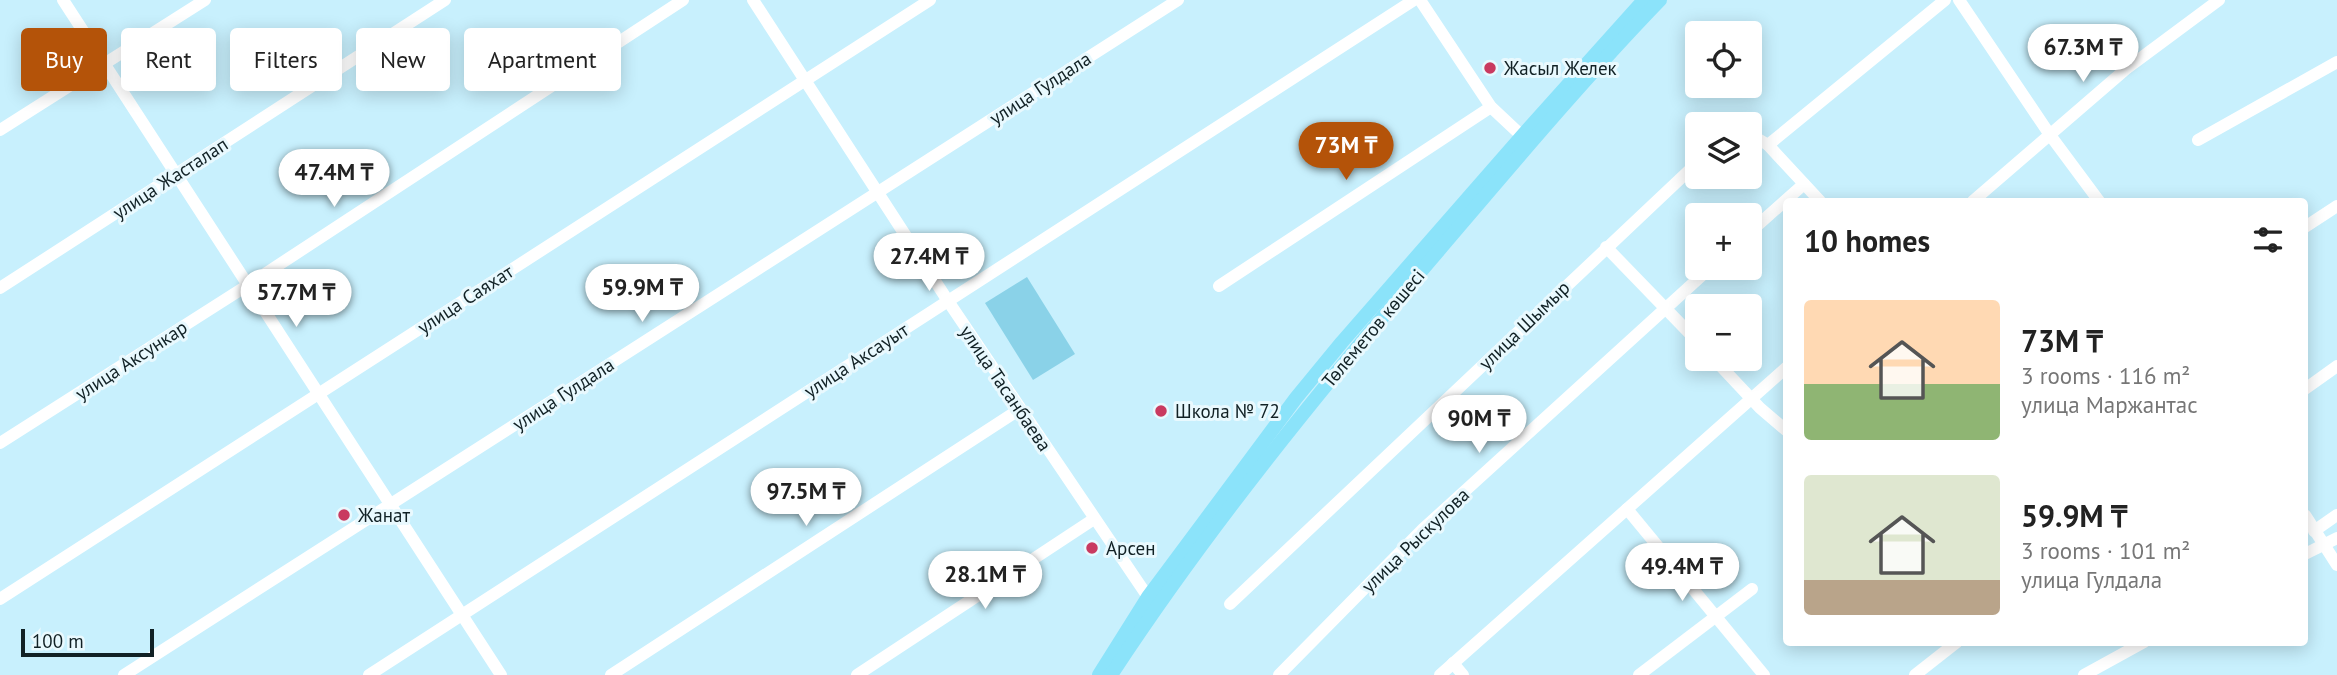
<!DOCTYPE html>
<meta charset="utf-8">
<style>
body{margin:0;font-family:"PT Sans",sans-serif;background:#f2f2f2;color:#222;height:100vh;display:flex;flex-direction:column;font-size:26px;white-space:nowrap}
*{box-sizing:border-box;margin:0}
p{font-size:23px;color:#767676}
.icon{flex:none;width:38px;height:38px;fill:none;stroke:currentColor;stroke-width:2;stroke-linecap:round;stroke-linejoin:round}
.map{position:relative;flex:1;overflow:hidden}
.details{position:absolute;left:1783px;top:198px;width:525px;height:448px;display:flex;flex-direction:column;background:#fff;border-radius:7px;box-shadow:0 4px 18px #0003}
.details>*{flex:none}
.guide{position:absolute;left:21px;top:28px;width:665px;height:63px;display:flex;gap:14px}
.fabs{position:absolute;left:1685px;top:21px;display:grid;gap:14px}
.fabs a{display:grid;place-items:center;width:77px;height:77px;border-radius:7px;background:#fff;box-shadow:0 4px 18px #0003;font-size:35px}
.scale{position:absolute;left:21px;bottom:18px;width:133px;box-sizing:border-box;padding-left:7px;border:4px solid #112125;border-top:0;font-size:19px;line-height:24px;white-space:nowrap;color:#112125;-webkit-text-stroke:5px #e9f9fe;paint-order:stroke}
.price{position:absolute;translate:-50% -60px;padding:0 16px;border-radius:24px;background:#fff;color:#222;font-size:23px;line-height:46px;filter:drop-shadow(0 2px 4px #0008)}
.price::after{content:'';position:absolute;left:50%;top:42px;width:21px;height:16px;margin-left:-10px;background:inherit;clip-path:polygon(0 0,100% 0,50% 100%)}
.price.on{background:#b45309;color:#fff}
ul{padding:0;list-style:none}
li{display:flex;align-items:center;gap:21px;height:175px;padding:0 21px}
li span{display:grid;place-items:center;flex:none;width:196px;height:140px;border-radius:7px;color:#555}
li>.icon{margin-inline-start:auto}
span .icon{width:84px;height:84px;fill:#fffc;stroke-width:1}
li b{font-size:30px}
h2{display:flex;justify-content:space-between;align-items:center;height:84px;padding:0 21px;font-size:30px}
.tag{padding:0 24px;border-radius:7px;background:#fff;box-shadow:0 4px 18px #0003;font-size:24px;line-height:63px}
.tag.on{background:#b45309;color:#fff}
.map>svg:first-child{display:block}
.green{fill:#8ad2e8}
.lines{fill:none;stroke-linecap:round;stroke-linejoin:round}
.minor{stroke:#fff;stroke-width:12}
.major{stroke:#8be3fa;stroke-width:14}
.poi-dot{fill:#c93a60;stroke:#e9f9fe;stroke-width:2.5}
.labels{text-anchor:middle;stroke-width:6;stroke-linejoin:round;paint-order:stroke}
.poi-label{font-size:19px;fill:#112125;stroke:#e9f9fe;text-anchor:start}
.street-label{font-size:19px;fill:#112125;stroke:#e9f9fe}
</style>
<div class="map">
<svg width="2337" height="675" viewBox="0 0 2337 675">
<rect width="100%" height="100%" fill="#c8f0fd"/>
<polygon class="green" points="1027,277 1075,354 1033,380 985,303"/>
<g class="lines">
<g class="minor">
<polyline points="63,0 501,675"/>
<polyline points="753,0 948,301 1148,597"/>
<polyline points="1420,0 1491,107 1522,136"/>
<polyline points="1959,0 2050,135 2099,201"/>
<polyline points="0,130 205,0"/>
<polyline points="1750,134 1768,145 1945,0"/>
<polyline points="2198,140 2337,62"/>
<polyline points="1768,145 1820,201"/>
<polyline points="1973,201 2126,69 2219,0"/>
<polyline points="2305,227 2337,206"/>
<polyline points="1750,232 1804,184"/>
<polyline points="1606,247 1698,342"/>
<polyline points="1219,286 1491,107"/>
<polyline points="0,288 445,0"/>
<polyline points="1714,359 1760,408 1787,431"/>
<polyline points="2305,389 2337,366"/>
<polyline points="0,443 248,285 683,0"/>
<polyline points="1627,509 1764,675"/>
<polyline points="2305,515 2337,565"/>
<polyline points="2314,531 2337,515"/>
<polyline points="2305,554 2337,538"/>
<polyline points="0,599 930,0"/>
<polyline points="1230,604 1698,162"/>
<polyline points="1453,663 1463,675"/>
<polyline points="124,675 1178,0"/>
<polyline points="369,675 1414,0"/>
<polyline points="611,675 1020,409"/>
<polyline points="857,675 1094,519"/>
<polyline points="1279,675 1423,529 1710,268"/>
<polyline points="1440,675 1787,367"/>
<polyline points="1639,675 1752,589"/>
<polyline points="1915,675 1957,642"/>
<polyline points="2084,675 2144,642"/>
</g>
<g class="major">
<polyline points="1099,675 1148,597 1296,398 1342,342 1522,136 1644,0"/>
<path d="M1111 675C1206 530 1316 395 1428 263 1504 174 1579 84 1660 0"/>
</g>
</g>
<g class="poi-dot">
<circle cx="1490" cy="68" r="7"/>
<circle cx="1161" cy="411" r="7"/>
<circle cx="344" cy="515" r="7"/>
<circle cx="1092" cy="548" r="7"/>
</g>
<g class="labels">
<g class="poi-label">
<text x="1504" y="75">Жасыл Желек</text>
<text x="1175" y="418">Школа № 72</text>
<text x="358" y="522">Жанат</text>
<text x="1106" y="555">Арсен</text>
</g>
<g class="street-label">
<text transform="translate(1040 88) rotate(-33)" y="7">улица Гулдала</text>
<text transform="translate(170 178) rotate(-33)" y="7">улица Жасталап</text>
<text transform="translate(465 299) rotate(-33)" y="7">улица Саяхат</text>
<text transform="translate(1524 325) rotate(-44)" y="7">улица Шымыр</text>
<text transform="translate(1373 328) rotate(-50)" y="7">Төлеметов көшесі</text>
<text transform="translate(131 360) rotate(-33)" y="7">улица Аксункар</text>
<text transform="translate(856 360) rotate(-33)" y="7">улица Аксауыт</text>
<text transform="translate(1006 388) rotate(56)" y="7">улица Тасанбаева</text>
<text transform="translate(563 394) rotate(-33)" y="7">улица Гулдала</text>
<text transform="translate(1415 540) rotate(-44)" y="7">улица Рыскулова</text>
</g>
</g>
</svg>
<div class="fabs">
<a><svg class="icon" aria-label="locate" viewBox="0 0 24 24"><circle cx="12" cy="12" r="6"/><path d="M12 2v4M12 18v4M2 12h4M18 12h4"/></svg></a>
<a><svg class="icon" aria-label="layers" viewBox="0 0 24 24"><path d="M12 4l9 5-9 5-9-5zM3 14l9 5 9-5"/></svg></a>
<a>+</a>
<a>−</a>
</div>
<div class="scale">100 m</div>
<b class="price" style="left:2083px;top:84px">67.3M ₸</b>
<b class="price on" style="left:1346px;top:182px">73M ₸</b>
<b class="price" style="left:334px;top:209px">47.4M ₸</b>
<b class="price" style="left:929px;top:293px">27.4M ₸</b>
<b class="price" style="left:642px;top:324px">59.9M ₸</b>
<b class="price" style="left:296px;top:329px">57.7M ₸</b>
<b class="price" style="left:1479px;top:455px">90M ₸</b>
<b class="price" style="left:806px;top:528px">97.5M ₸</b>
<b class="price" style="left:1682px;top:603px">49.4M ₸</b>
<b class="price" style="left:985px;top:611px">28.1M ₸</b>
<div class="guide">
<a class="tag on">Buy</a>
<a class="tag">Rent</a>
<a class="tag">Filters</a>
<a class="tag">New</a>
<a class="tag">Apartment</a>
</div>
<section class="details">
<h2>10 homes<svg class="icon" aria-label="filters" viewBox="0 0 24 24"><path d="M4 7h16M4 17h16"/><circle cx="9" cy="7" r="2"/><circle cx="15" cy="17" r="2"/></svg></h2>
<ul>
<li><span style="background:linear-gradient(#ffd9b3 60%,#8fb573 0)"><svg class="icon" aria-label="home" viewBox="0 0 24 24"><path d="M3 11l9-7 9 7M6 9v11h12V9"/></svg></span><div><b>73M ₸</b><p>3 rooms · 116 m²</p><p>улица Маржантас</p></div></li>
<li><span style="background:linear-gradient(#dfe7d0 75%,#b9a48a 0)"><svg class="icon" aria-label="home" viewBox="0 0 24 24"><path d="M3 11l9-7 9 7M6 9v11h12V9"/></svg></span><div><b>59.9M ₸</b><p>3 rooms · 101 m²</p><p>улица Гулдала</p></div></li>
</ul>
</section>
</div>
